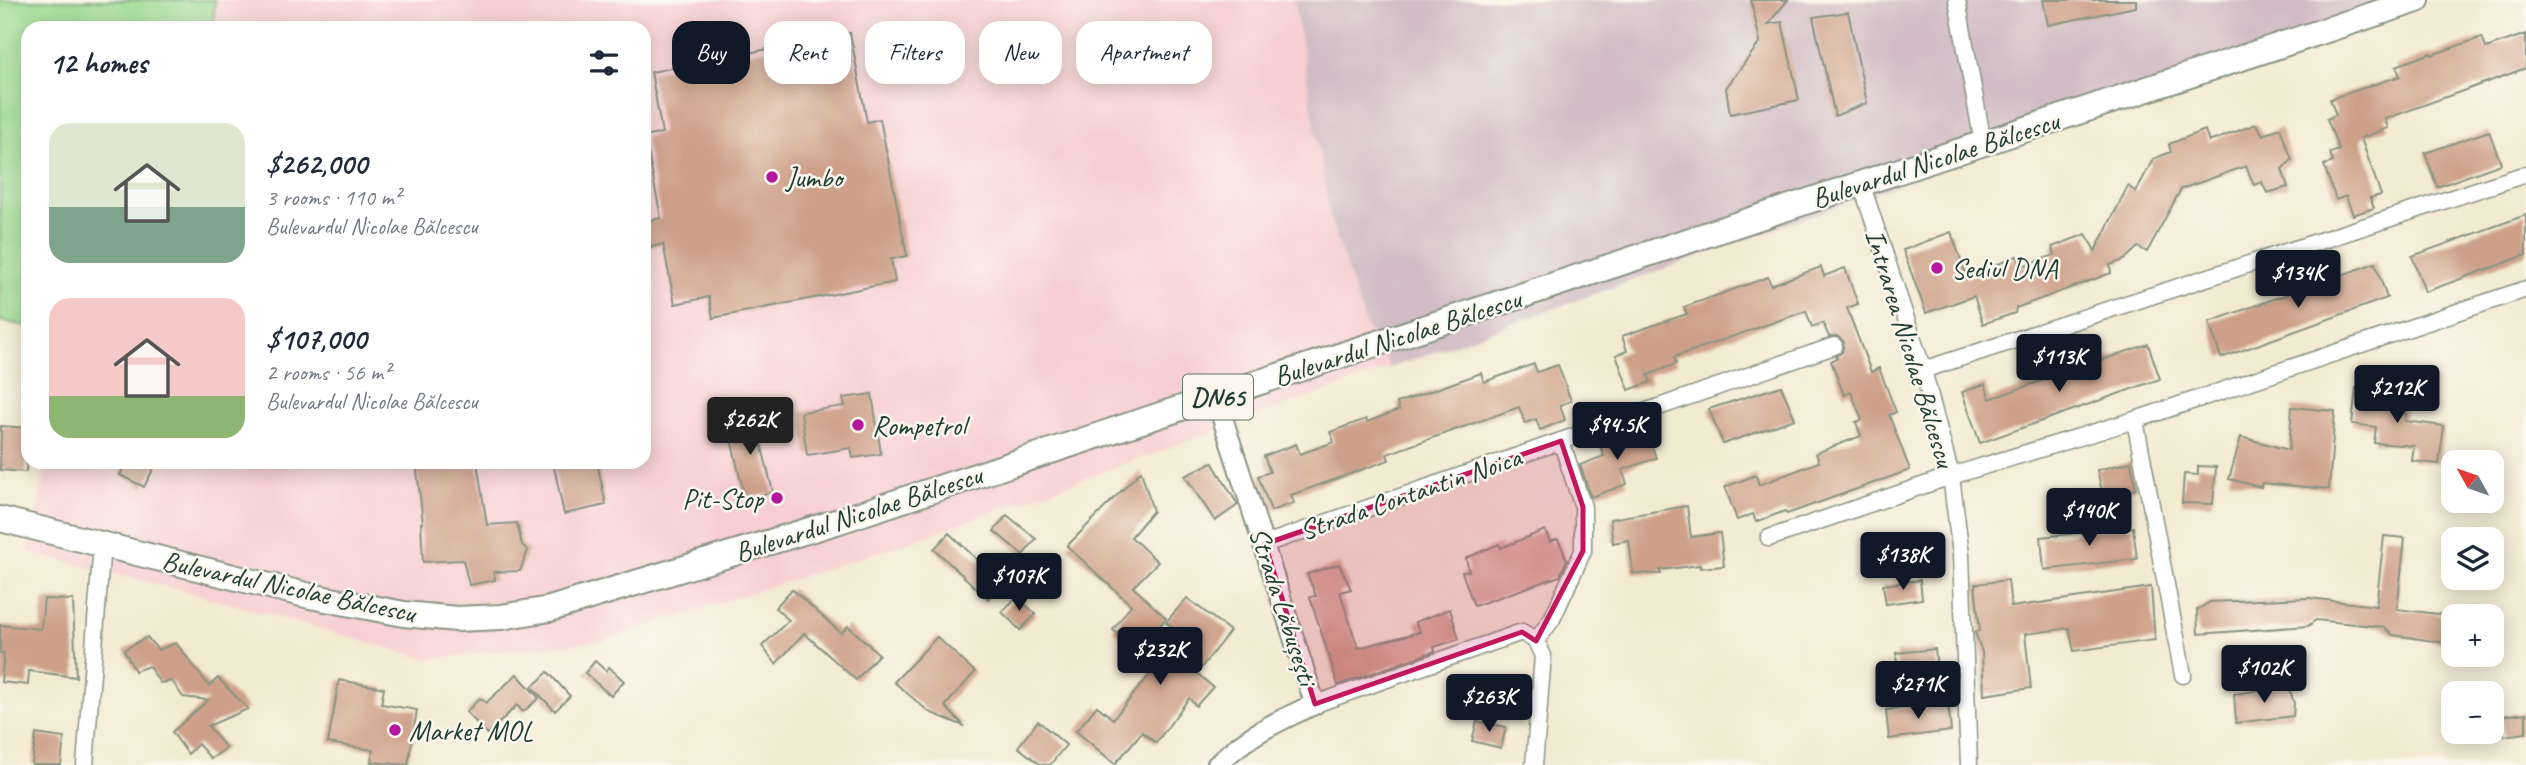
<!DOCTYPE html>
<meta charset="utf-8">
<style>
body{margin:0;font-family:Caveat,sans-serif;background:#f2f2f3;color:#1f2937;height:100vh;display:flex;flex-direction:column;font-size:26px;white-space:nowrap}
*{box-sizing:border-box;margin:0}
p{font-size:23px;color:#747a83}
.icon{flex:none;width:38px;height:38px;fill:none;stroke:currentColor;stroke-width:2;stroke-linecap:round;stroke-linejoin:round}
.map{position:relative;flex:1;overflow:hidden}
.side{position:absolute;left:21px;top:21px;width:630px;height:448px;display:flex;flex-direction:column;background:#fff;border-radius:21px;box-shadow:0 4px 18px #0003}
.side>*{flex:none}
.guide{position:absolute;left:672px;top:21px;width:665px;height:63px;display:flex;gap:14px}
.needle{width:46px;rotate:310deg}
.fabs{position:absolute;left:2441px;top:450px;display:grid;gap:14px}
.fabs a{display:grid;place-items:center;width:63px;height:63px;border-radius:14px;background:#fff;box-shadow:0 4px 18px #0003;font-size:35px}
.price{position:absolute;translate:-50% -60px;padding:0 16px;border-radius:7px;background:#111827;color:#fff;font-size:23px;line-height:46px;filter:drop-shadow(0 2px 4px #0008)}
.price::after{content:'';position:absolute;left:50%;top:42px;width:21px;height:16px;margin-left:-10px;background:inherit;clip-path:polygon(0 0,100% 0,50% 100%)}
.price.active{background:#222;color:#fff}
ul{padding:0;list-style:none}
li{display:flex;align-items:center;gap:21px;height:175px;padding:0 28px}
li span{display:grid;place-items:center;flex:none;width:196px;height:140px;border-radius:21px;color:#555}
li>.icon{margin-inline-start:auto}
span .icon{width:84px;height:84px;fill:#fffc;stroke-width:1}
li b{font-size:30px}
h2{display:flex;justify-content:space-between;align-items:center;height:84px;padding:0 28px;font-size:30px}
.tag{padding:0 24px;border-radius:21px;background:#fff;box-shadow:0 4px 18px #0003;font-size:24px;line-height:63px}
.tag.active{background:#111827;color:#fff}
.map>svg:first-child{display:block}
.built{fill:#f7cfd2}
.industrial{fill:#d2bdc6}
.green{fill:#99da90;stroke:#5c8c62;stroke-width:2}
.building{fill:#cea089}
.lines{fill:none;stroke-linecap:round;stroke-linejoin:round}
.minor-casing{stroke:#899483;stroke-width:19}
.tertiary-casing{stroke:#899483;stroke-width:23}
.primary-casing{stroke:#899483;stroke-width:28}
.minor{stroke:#fff;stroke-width:16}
.tertiary{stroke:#fff;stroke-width:19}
.primary{stroke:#fff;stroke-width:24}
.marked{fill:#c2185b;fill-opacity:0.2;stroke:#c2185b;stroke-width:5;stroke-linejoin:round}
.poi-dot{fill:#b5179e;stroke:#fbf7ec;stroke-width:2.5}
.labels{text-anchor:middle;stroke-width:5;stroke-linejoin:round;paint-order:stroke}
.shield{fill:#fbf7ec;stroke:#61756b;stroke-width:2}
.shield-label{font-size:26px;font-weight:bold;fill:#1f3d34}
.street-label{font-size:28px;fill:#1f3d34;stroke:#fbf7ec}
.poi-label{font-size:28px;fill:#1f3d34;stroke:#fbf7ec;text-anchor:start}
</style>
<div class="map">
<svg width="2526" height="765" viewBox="0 0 2526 765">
<rect width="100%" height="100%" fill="#fbf7ec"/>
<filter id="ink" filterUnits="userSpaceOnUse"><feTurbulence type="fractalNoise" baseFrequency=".0143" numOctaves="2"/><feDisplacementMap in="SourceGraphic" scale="14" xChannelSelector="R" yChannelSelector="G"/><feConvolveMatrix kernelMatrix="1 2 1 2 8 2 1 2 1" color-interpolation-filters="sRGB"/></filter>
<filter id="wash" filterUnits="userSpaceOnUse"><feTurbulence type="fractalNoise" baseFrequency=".00686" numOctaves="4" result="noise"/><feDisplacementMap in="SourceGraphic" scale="28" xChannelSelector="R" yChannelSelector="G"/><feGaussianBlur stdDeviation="1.57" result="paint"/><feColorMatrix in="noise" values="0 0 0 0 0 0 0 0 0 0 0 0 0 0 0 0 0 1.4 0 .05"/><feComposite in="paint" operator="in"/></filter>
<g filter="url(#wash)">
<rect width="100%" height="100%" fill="#f3ead2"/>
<polygon class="built" points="215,0 1294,0 1330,218 1365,323 1390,368 912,541 602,641 428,659 195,594 28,552 47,462 644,462 644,28 213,28"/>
<polygon class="industrial" points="1294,0 2406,0 1390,368 1365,323 1330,218"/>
<polygon class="green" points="0,0 215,0 213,28 28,28 28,326 0,321"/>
<g id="blocks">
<g class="building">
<polygon points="1751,0 1788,0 1768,24 1782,22 1799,100 1730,114 1726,88 1760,42"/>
<polygon points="2043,0 2136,0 2136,7 2048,25"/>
<polygon points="1848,12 1867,103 1835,116 1813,17"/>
<polygon points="850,33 867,122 880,119 907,256 891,259 895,282 713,318 709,297 675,304 663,244 651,247 646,221 661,218 645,137 662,133 651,72"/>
<polygon points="2526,34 2526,68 2385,119 2388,128 2361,138 2381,195 2370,198 2374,208 2353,215 2346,196 2336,200 2324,165 2333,162 2330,153 2339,150 2327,119 2336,115 2330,99 2400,76 2396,66 2431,53 2432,55 2482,37 2486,48"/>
<polygon points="2256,124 2263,135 2280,128 2292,160 2282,169 2288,187 2267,193 2262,182 2254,185 2246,166 2181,189 2147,252 2138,247 2124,260 2110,265 2111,273 2016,308 2015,313 1983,324 1974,296 1926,313 1903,250 1951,232 1967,277 2017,256 2022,266 2055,255 2052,247 2086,234 2095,251 2128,186 2136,192 2153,159 2171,152 2169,144 2205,130 2209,142"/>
<polygon points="2489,131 2501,164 2437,187 2425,153"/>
<polygon points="2526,215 2526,255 2425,292 2412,256"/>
<polygon points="2375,263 2387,298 2221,358 2209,322"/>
<polygon points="1821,267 1824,276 1845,268 1858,304 1847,308 1871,372 1879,368 1896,412 1889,415 1910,470 1787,514 1785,511 1756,522 1753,514 1737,520 1725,487 1756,475 1759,485 1819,462 1816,453 1861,436 1856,422 1862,420 1851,392 1844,395 1831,361 1837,358 1836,356 1842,352 1844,342 1837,336 1829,337 1823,323 1812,327 1806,311 1674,357 1676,364 1648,375 1651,382 1629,390 1616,355 1627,351 1622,336 1687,314 1684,307 1768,277 1771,285"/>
<polygon points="2148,344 2160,379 1980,443 1962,392 1985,384 1990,399"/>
<polygon points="1534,364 1537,372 1558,365 1571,401 1560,405 1565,420 1540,430 1536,419 1525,423 1519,407 1387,454 1389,460 1291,495 1294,503 1271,511 1258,476 1270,472 1264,456 1296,444 1300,454 1334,442 1330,432 1366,419 1367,422 1399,410 1397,403 1481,373 1484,382"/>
<polygon points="1781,386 1795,419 1723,444 1709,409"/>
<polygon points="2356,388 2374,390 2373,395 2407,397 2405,421 2444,426 2439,464 2412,461 2414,446 2374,443 2376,427 2352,424"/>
<polygon points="872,394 881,454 853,458 851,448 807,455 801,412 845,406 843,398"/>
<polygon points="2292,407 2335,411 2329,489 2262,483 2261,487 2229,479 2241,437 2289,450"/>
<polygon points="754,415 773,492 745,499 727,422"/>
<polygon points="1,426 28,428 26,472 0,470"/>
<polygon points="1646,429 1656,458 1622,470 1627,484 1591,497 1580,465 1604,456 1600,446"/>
<polygon points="126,462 157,462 144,487 120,475"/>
<polygon points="416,462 440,462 440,466 477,462 487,525 517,523 522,545 528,550 520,571 494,572 495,580 469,585 463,560 423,562 421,523 423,523"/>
<polygon points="553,462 597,462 606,505 564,514"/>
<polygon points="1212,462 1238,505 1215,521 1185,476"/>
<polygon points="2131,462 2136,489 2103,495 2097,470"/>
<polygon points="2198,466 2216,467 2213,504 2182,503 2184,474 2198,475"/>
<polygon points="1141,471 1153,511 1131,537 1158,562 1133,587 1166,618 1139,651 1113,630 1131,605 1067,546"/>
<polygon points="1687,506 1691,537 1720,533 1724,566 1700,568 1700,565 1660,570 1661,574 1633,573 1629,540 1613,543 1610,519"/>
<polygon points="1007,515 1036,539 1023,555 994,531"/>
<polygon points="2133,527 2137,559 2044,570 2041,537"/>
<polygon points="1545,530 1550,542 1558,539 1567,560 1560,576 1474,606 1462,572 1469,571 1466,558 1499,544 1501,548"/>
<polygon points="949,533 1001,582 988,599 934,549"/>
<polygon points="2384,536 2405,538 2397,609 2454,616 2454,644 2393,635 2383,627 2316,620 2308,626 2198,634 2197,610 2210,602 2309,598 2376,606"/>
<polygon points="1339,564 1351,589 1340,592 1358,648 1420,632 1415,622 1450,609 1459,639 1434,647 1435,651 1338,685 1310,597 1316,596 1307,574"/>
<polygon points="1920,580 1922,599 1886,604 1883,585"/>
<polygon points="2008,580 2011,607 2151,587 2155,640 2074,651 2069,628 2025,634 2031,688 1984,695 1982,652 1975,632 1980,631 1975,584"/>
<polygon points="792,589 841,633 848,626 879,654 856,680 804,633 776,664 762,646 789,620 775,608"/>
<polygon points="1017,597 1036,614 1020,630 1002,612"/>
<polygon points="1187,598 1230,631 1197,673 1213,687 1196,706 1189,698 1156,743 1142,732 1115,764 1076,731 1097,706 1113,719 1151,673 1135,658 1147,645 1170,667 1192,644 1166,622"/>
<polygon points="44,599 73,600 76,677 29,671 28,685 1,682 4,653 0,653 0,625 41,629"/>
<polygon points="147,637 158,650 176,643 209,686 218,678 248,709 208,726 226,748 211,759 198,744 188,754 172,732 208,700 183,697 172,681 160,683 149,666 135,671 124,650"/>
<polygon points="937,637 975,672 945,706 964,726 929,712 894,682"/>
<polygon points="1935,649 1937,670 1898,674 1896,653"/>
<polygon points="595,661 606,671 609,667 624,681 611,696 585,673"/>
<polygon points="548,672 570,696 555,711 532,687"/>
<polygon points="517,674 539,698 523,712 517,705 488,734 466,712 480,698 486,703"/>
<polygon points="339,680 384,688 381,704 417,710 408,765 371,762 373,750 328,743"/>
<polygon points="2288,686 2294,703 2293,716 2236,723 2234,694"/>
<polygon points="1948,703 1951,731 1889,739 1886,710"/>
<polygon points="2526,713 2526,733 2504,736 2501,716"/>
<polygon points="1038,721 1066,745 1050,765 1041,765 1018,747"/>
<polygon points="1477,721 1506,727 1501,748 1472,741"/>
<polygon points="36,734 64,738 61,765 32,765"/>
</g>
</g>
</g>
<g filter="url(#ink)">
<use href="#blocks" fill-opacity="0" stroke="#899483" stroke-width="2"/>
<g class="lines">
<g class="minor-casing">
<g id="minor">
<polyline points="1957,0 1983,143"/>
<polyline points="1861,183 1923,370 1951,476 1961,555 1969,765"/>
<polyline points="1923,370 2526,174"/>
<polyline points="2135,420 2183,675"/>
<polyline points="1769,538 1951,476 2135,420 2526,289"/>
<polyline points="1265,544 1834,346"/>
<polyline points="1536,641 1552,619 1583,551 1583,507 1561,441"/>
<polyline points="1315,704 1522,632 1536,641 1543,656 1534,765"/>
<polyline points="85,765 102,543"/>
</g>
</g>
<g class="tertiary-casing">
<path id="tertiary" d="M1216 398 1315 704C1278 721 1245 736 1217 765"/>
</g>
<g class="primary-casing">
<polyline id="primary" points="0,519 310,596 404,614 457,619 501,617 550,609 836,522 2417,0"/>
</g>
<use href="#minor" class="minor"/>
<use href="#tertiary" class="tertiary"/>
<use href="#primary" class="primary"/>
</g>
</g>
<path class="marked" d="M1561 441 1583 507V551L1536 641 1522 632 1315 704 1265 544Z"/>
<g class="poi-dot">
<circle cx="772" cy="177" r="7"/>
<circle cx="1937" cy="268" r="7"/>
<circle cx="858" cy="425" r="7"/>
<circle cx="777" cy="498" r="7"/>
<circle cx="395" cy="730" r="7"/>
</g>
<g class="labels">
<rect class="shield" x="1183" y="374.5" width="70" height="45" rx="5"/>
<g class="shield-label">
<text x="1218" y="406">DN65</text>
</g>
<g class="street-label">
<text transform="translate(1935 159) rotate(-18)" y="10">Bulevardul Nicolae Bălcescu</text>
<text transform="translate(1397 337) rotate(-18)" y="10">Bulevardul Nicolae Bălcescu</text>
<text transform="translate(1911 348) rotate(73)" y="10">Intrarea Nicolae Bălcescu</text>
<text transform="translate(1410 493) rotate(-19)" y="10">Strada Contantin Noica</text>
<text transform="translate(858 513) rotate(-18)" y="10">Bulevardul Nicolae Bălcescu</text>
<text transform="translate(289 586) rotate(12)" y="10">Bulevardul Nicolae Bălcescu</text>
<text transform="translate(1284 606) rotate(72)" y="10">Strada Lăbușești</text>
</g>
<g class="poi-label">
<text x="786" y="187">Jumbo</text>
<text x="1951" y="278">Sediul DNA</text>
<text x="872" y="435">Rompetrol</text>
<text x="763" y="508" text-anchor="end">Pit-Stop</text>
<text x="409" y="740">Market MOL</text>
</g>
</g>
</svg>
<div class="fabs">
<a><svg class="needle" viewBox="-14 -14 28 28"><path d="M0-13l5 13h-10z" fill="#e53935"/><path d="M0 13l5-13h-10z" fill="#747a83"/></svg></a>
<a><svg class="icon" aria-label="layers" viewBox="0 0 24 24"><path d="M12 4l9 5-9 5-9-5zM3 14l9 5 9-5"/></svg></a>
<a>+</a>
<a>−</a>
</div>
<b class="price" style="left:2298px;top:310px">$134K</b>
<b class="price" style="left:2059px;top:394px">$113K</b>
<b class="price" style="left:2397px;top:425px">$212K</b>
<b class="price active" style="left:750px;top:457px">$262K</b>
<b class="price" style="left:1617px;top:462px">$94.5K</b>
<b class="price" style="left:2089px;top:548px">$140K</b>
<b class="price" style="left:1903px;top:592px">$138K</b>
<b class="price" style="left:1019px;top:613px">$107K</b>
<b class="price" style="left:1160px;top:687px">$232K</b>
<b class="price" style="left:2264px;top:705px">$102K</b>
<b class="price" style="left:1918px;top:721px">$271K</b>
<b class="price" style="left:1489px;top:734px">$263K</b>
<div class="guide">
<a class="tag active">Buy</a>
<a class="tag">Rent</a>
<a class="tag">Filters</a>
<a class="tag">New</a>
<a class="tag">Apartment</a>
</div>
<section class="side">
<h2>12 homes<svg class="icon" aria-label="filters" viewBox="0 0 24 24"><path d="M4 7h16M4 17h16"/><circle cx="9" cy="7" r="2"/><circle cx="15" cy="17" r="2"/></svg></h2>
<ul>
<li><span style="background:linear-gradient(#dfe7d0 60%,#7fa58c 0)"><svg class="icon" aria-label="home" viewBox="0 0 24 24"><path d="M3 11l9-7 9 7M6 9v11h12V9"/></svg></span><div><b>$262,000</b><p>3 rooms · 110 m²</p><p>Bulevardul Nicolae Bălcescu</p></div></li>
<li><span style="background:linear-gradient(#f6c9c9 70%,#8fb573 0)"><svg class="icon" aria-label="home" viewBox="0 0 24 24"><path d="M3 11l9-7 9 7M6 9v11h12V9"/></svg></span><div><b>$107,000</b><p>2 rooms · 56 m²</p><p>Bulevardul Nicolae Bălcescu</p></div></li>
</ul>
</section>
</div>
